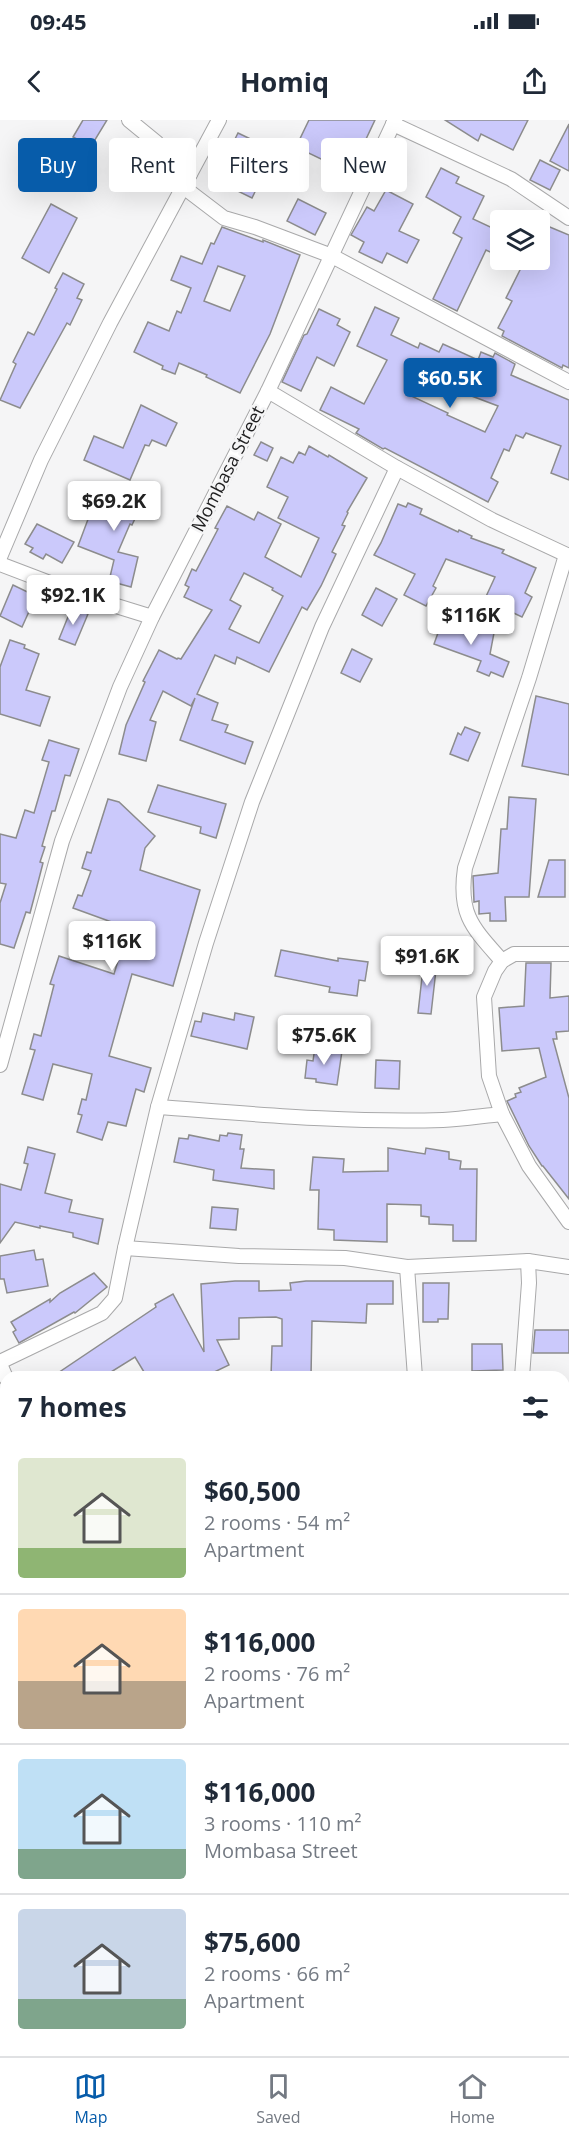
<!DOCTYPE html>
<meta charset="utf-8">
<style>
body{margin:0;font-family:"Open Sans",sans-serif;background:#f6f6f7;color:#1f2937;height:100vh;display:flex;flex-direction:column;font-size:22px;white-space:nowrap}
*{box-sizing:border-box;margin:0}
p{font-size:20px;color:#747a83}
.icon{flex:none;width:33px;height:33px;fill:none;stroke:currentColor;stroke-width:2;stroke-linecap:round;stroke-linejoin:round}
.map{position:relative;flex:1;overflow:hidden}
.side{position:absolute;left:0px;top:1251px;width:570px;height:686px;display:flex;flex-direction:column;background:#fff;border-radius:18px 18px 0 0;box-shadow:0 6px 24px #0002}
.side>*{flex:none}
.guide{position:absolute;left:18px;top:18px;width:534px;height:54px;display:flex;gap:12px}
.controls{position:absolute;left:490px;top:90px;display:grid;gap:12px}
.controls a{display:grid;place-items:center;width:60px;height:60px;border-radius:6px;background:#fff;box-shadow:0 6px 24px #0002;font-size:30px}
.price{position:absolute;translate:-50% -51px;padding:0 14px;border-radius:6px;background:#fff;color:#222;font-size:20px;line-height:39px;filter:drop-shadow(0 2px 3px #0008)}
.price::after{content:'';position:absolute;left:50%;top:36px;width:18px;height:14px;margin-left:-9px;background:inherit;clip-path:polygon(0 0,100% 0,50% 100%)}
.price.active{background:#075caa;color:#fff}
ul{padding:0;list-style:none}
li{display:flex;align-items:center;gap:18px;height:150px;padding:0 18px}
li+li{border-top:2px solid #e0e1e3}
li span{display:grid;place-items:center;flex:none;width:168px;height:120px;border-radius:6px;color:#555}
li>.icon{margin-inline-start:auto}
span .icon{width:72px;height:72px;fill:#fffc;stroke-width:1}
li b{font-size:26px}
h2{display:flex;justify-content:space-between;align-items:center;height:72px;padding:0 18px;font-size:26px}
.chip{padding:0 21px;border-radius:6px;background:#fff;box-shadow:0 6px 24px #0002;font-size:21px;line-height:54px}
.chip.active{background:#075caa;color:#fff}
.status{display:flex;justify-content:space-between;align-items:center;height:42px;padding:0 30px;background:#fff;direction:ltr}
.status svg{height:16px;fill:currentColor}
header{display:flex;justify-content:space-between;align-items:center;height:78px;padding:0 18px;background:#fff;font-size:27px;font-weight:700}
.menu{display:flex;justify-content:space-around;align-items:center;height:84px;border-top:2px solid #e0e1e3;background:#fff;font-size:16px;color:#747a83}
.menu a{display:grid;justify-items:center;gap:3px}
.menu .active{color:#075caa}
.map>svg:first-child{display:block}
.building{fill:#cbc9fb;stroke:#8c8c8d;stroke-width:1.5;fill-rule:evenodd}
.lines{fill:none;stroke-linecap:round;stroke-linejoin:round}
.minor-casing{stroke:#a9a9aa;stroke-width:16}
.minor{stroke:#fff;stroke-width:14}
.labels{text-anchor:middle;stroke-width:5;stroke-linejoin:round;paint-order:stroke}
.street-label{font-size:18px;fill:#1e1e1f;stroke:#f5f5f6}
</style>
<div class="status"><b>09:45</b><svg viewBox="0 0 49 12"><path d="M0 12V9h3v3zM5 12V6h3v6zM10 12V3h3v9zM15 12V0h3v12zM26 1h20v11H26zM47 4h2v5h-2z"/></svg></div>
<header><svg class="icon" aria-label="back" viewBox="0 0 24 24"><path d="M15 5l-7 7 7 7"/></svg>Homiq<svg class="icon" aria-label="share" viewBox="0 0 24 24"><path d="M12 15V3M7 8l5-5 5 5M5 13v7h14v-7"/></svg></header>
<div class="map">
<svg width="569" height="1936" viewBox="0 0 569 1936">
<rect width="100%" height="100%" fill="#f5f5f6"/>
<g class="building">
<polygon points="83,0 107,0 87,33 73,24 77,19 73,17"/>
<polygon points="309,0 375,0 350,53 296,27"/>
<polygon points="445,0 528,0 513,30 481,14 478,21"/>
<polygon points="569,4 569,51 550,41"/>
<polygon points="238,13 259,23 252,39 267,47 252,78 213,59 228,28 230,29"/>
<polygon points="540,40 560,50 550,70 530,60"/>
<polygon points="441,48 459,57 456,63 484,76 473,99 501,112 501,137 486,130 457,191 433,179 462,118 453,113 461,97 426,77"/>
<polygon points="386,70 413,84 399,111 419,120 407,143 387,133 382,143 359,132 364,122 351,115 367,87 374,91"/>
<polygon points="298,79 326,93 315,115 287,101"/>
<polygon points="51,84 77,98 49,153 22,138"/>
<polygon points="545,105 569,115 569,248 563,245 562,248 502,216 504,211 498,208 512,181 506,178 525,140 540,140 540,117"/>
<path d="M222 107 263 122V120L300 135 270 214 240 273 206 257 207 255 179 243 175 254 162 249 163 246 134 232 148 202 169 211 177 191 181 193 191 168 171 160 181 136 202 144 211 123 214 124ZM218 146 245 156 230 191 204 181Z"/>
<polygon points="63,153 84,164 77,178 82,180 70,205 67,203 20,288 0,280 16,244 13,242 28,212 34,215 57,169 55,168"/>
<path d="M375 187 399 198 391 215 418 228 420 223 439 232 443 224 478 240 481 232 493 237 495 233 515 244 511 255 569 280V360L551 353 561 326 526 313 523 318 516 315 509 331 504 329 491 358 498 362 488 382 385 328 383 329 356 313 359 309 320 290 331 267 364 284 387 240 357 226ZM424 245 472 268 469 275 498 286 485 312 447 295 448 293 409 275Z"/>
<polygon points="319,189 340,199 337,205 350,212 334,246 317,237 301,271 282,262 304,215 307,214"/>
<polygon points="141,285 177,303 166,326 152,320 149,326 145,325 130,360 84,340 94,316 123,328"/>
<polygon points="261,322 273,328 267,341 254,335"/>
<path d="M309 326 328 337 329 335 367 358 347 392 348 393 342 405 345 406 332 432 336 434 321 466 307 490 302 487 269 552 237 537 235 544 215 535 197 574 218 583 212 600 228 605 225 612 253 622 245 644 180 620 195 578 191 586 163 571 150 600 156 602 146 641 119 634 126 605 145 562 143 561 159 530 177 539 178 538 181 539 212 490 184 477 189 467 185 465 192 449 196 451 218 409 215 408 227 386 254 400 258 392 281 404 265 437 301 457 319 418 278 398 288 377 267 367 281 337 293 343 299 332 305 335ZM244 453 273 468 272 470 283 476 259 523 229 509 241 486 230 480Z"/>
<polygon points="117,362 146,375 132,405 130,404 118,432 138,437 131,467 109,461 114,440 78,426 90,394 93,396 99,382 107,385"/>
<polygon points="408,383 422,389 420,394 458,412 459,410 472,416 471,418 504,430 502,433 536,448 525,473 532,477 522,497 505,489 501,499 483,483 495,457 446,439 433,466 436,468 426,486 404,475 415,454 374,435 381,423 398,384 406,387"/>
<polygon points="37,404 74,422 62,443 46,434 43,439 30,432 33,428 25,424"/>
<polygon points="13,465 36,476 22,507 0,496"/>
<polygon points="376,468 397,479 382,506 362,495"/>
<polygon points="72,487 88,494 75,525 59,519"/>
<polygon points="443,499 473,510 494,513 490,534 509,542 503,557 491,552 489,556 477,551 481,541 434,524"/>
<polygon points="10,520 25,525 24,528 39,534 26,570 50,577 40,606 0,594 0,547"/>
<polygon points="352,529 372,539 360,562 341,553"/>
<polygon points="536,576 569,584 569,655 522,646"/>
<polygon points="465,607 480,613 468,641 450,634 458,613 461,615"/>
<polygon points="49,620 79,629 70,656 65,655 55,691 52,691 42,726 45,727 40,742 43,743 34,778 30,793 26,792 14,828 0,824 0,783 6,764 0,763 0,714 16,718 25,690 34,693 49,642 42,640"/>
<polygon points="158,665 226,684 216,718 200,713 201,707 148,692"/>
<polygon points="509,677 536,679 529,777 505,777 506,801 490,801 490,793 479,794 479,781 474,782 473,756 498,753 501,709 507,709"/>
<polygon points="108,679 119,682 155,716 145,728 140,750 200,770 173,866 132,854 109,936 151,948 144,972 136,969 126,1006 108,1002 102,1020 77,1012 82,995 78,994 82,979 86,980 92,954 53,944 43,980 22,974 35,930 30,929 34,914 41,916 54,865 50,864 59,836 114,854 127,811 128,808 73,788 78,775 82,776 91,751 82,748 87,732 91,733"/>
<polygon points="549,740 565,740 565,777 538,777"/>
<polygon points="281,830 338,841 338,838 368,842 365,861 359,860 357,876 329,872 330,867 275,856"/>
<polygon points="424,839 437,841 431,894 418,893"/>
<polygon points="526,843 551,843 550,878 569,876 569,911 556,912 557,919 553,919 569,978 569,1079 543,1046 542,1046 529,1026 507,981 516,977 515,974 521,972 519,968 546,957 539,928 502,931 499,888 524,886"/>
<polygon points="203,893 234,900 235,893 254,897 247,929 191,916 195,901 201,902"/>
<polygon points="315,927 342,931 337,965 316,962 316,959 305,958 307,940 313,941"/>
<polygon points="376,940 400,941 399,969 375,968"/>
<polygon points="228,1013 242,1015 240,1029 244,1029 241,1048 274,1050 274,1069 213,1060 214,1050 174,1042 179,1018 188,1019 189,1015 219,1021 220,1015 227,1016"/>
<polygon points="28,1027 55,1034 45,1073 72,1080 69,1092 103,1099 98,1124 73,1117 73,1113 40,1106 40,1108 15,1102 0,1123 0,1064 21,1070 28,1044 24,1043"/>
<polygon points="388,1028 425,1034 426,1028 449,1032 449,1039 461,1041 460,1049 477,1049 476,1121 453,1121 453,1105 429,1104 429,1097 421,1096 421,1085 387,1084 387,1122 334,1120 334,1110 318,1109 319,1070 310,1070 313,1037 344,1039 343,1052 388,1051"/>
<polygon points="212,1087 238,1089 236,1110 210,1108"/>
<polygon points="34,1130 36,1140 43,1139 48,1166 7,1173 4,1159 0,1159 0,1136"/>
<polygon points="94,1153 107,1167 75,1193 74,1192 19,1223 13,1212 16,1210 11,1202 50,1179 50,1182 60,1173"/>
<polygon points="235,1161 259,1161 259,1171 291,1170 290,1163 306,1161 393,1161 393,1184 367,1184 366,1203 312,1201 311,1257 271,1257 272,1226 282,1226 282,1199 276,1197 239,1198 239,1219 217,1220 229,1245 204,1257 147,1257 135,1237 103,1257 52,1257 156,1187 155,1184 173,1174 204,1232 201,1164"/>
<polygon points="423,1163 449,1163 448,1199 438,1199 438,1202 423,1202"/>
<polygon points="535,1210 569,1210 569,1233 533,1233"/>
<polygon points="472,1224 502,1224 503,1250 472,1251"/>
</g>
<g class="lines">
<g class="minor-casing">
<g id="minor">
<polyline points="129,0 157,23 190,54"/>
<polyline points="393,4 511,59 569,98"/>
<polyline points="182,66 224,98 255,107 332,136 569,262"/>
<polyline points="268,271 397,348 492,400 569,436"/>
<polyline points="0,437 41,340 110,203 219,0"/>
<polyline points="0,444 84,476 152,497"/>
<polyline points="569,834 514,834 502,841 495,851 484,877 489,956 502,994 529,1046 569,1102"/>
<path d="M502 841C473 808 458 795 465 748L529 558 566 435"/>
<polyline points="0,945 62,721 120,567 152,497 268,271 395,0"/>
<path d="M158 987C253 994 348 1003 443 1000 462 999 482 996 502 994"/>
<polyline points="125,1128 239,1136 345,1138 407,1147 528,1141 569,1147"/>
<polyline points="407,1147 415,1257"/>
<polyline points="0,1242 102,1193 115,1178 125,1128 158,987 206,823 252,682 322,507 397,348"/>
<polyline points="0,1244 6,1258"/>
<polyline points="522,1257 529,1163 528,1141"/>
<polyline points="564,1294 569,1293"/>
<polyline points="564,1451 569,1451"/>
<polyline points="0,1552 6,1550"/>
<polyline points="564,1596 569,1595"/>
<polyline points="0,1741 6,1764"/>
<polyline points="0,1865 6,1869"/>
<polyline points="50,1930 51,1936"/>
<polyline points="215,1930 216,1936"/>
<polyline points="408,1930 413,1936"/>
</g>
</g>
<use href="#minor" class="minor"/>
</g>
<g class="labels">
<g class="street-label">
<text transform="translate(228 349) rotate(-63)" y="6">Mombasa Street</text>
</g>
</g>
</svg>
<div class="controls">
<a><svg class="icon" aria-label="layers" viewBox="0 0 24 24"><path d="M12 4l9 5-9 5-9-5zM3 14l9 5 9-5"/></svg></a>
</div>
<b class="price active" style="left:450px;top:289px">$60.5K</b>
<b class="price" style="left:114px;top:412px">$69.2K</b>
<b class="price" style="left:73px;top:506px">$92.1K</b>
<b class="price" style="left:471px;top:526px">$116K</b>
<b class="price" style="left:112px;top:852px">$116K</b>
<b class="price" style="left:427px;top:867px">$91.6K</b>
<b class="price" style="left:324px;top:946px">$75.6K</b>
<div class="guide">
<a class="chip active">Buy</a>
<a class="chip">Rent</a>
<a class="chip">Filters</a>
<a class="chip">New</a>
</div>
<section class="side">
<h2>7 homes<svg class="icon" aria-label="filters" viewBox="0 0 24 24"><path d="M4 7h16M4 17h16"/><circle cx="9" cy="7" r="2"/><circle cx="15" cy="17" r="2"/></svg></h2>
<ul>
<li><span style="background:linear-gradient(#dfe7d0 75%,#8fb573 0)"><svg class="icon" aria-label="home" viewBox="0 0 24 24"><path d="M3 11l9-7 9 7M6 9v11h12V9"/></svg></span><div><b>$60,500</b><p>2 rooms · 54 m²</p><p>Apartment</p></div></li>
<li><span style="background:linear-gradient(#ffd9b3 60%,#b9a48a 0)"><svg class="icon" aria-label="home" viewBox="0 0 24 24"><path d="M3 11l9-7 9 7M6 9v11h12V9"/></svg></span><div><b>$116,000</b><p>2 rooms · 76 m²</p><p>Apartment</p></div></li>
<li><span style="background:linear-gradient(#bfe0f5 75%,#7fa58c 0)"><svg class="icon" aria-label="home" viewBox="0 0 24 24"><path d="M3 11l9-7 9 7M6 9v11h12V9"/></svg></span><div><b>$116,000</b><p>3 rooms · 110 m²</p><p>Mombasa Street</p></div></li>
<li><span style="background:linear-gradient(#c9d6e8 75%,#7fa58c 0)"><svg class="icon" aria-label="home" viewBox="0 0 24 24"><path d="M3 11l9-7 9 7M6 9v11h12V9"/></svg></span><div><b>$75,600</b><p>2 rooms · 66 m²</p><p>Apartment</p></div></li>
</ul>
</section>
</div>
<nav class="menu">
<a class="active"><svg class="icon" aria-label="map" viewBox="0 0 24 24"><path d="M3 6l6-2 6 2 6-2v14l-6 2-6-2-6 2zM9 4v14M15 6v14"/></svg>Map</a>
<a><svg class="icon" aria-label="saved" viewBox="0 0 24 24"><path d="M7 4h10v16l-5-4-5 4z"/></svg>Saved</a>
<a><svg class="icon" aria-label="home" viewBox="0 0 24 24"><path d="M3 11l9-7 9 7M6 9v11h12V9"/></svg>Home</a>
</nav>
